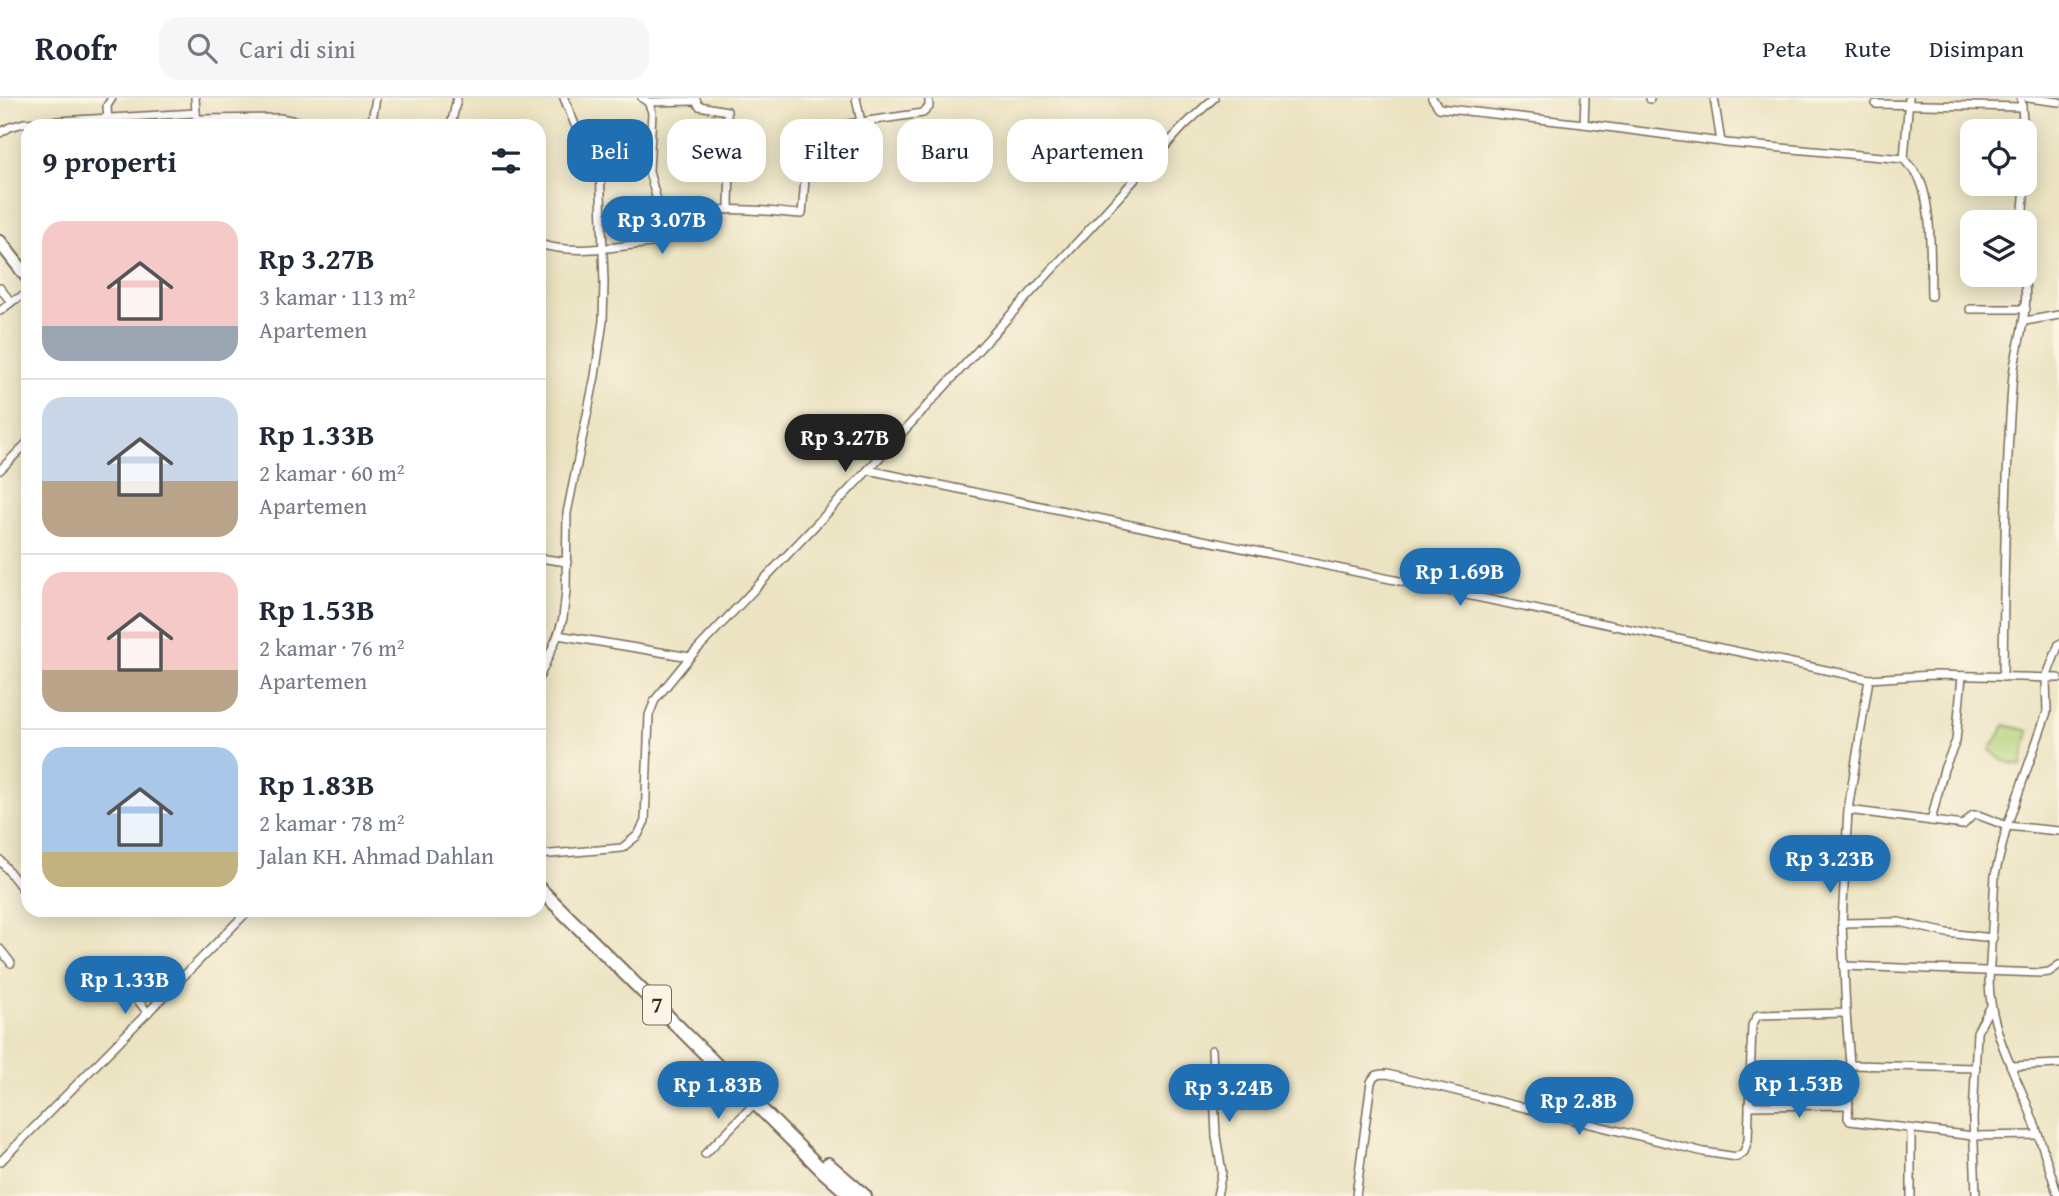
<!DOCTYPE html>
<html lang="id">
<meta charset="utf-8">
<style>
body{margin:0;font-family:"Gentium Book Plus",serif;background:#f6f6f7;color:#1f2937;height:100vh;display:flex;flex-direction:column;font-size:26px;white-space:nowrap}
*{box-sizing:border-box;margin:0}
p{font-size:23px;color:#747a83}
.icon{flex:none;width:38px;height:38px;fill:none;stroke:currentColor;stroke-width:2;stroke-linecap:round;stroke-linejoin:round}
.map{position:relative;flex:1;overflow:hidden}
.side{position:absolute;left:21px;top:21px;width:525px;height:798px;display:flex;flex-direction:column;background:#fff;border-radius:21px;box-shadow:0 4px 18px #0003}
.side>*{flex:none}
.top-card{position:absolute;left:567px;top:21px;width:665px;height:63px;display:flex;gap:14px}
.tools{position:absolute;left:1960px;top:21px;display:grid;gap:14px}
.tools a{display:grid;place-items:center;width:77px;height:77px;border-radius:14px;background:#fff;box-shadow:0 4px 18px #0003;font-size:35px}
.price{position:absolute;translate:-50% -60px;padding:0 16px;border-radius:24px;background:#1f6fb2;color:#fff;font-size:23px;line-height:46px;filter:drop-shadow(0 2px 4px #0008)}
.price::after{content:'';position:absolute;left:50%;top:42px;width:21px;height:16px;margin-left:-10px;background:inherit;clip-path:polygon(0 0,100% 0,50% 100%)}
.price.current{background:#222;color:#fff}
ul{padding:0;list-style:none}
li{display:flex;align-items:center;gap:21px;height:175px;padding:0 21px}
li+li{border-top:2px solid #e0e1e3}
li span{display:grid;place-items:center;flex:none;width:196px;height:140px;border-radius:21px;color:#555}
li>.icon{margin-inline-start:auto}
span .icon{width:84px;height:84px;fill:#fffc;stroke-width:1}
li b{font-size:30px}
h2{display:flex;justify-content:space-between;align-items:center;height:84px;padding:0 21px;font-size:30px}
.tag{padding:0 24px;border-radius:21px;background:#fff;box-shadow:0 4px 18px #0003;font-size:24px;line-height:63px}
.tag.current{background:#1f6fb2;color:#fff}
header{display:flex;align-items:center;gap:42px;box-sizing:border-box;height:98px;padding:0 35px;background:#fff;border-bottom:2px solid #e0e1e3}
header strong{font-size:33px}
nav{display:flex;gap:38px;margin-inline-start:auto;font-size:24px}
.search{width:490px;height:63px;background:#f6f6f7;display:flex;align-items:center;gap:18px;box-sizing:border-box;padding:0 24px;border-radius:21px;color:#747a83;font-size:26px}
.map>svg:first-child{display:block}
.green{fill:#b3d37b;stroke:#777e4c;stroke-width:2}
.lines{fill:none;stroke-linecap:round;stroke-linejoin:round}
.street-casing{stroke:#796b57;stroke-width:10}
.highway-casing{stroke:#796b57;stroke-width:16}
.street{stroke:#fff;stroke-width:7}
.highway{stroke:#fff;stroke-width:12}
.labels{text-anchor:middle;stroke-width:6;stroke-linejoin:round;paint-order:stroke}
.shield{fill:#fcf5e5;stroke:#75675a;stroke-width:2}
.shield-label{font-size:23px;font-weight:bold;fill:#3b2a1e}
</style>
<header>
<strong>Roofr</strong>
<div class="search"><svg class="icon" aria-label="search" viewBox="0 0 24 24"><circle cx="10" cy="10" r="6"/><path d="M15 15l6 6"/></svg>Cari di sini</div>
<nav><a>Peta</a><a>Rute</a><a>Disimpan</a></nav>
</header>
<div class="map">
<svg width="2059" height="1098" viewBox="0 0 2059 1098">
<rect width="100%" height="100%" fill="#fcf5e5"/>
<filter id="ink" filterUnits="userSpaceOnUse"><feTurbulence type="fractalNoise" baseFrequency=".0143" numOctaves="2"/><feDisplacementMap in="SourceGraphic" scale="14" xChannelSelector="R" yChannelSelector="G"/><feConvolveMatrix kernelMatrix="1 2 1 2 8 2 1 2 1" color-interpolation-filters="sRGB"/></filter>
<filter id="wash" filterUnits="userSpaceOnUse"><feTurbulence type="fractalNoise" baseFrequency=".00686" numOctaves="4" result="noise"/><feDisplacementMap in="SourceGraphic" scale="28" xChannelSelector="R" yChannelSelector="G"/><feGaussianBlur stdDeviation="1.57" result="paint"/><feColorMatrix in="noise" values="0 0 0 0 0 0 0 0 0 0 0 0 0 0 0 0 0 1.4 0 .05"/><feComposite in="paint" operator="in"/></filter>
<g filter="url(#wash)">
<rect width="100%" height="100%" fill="#ebe3c1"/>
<polygon class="green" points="2005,627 2029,633 2021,668 2003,663 1990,652"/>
</g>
<g filter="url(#ink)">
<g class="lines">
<g class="street-casing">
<g id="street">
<polyline points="195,0 197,28"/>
<polyline points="695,0 699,8 727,13 728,49 730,55 729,112"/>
<polyline points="1432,0 1439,10 1584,26"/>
<polyline points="1585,0 1584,26 1721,44"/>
<polyline points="1650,0 1650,1"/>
<path d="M1714 0 1721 44 1726 45 1904 61C1908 67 1914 72 1918 78 1933 105 1930 166 1931 198"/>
<polyline points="2021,0 2024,33"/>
<polyline points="2028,0 2059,4"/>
<polyline points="648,4 696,3"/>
<polyline points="1876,6 2022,9"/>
<polyline points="197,21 280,20 322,28"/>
<polyline points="861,24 923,15 929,9 929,0"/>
<polyline points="108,28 107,8 112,0"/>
<polyline points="371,28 376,0"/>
<polyline points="451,28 457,0"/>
<polyline points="0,35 10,29 24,25 196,15"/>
<polyline points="1904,61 1909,0"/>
<polyline points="2022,124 2027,63 2025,40"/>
<path d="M669 137C681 98 771 115 802 116L809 36 815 31 861 24 856 0"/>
<path d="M539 146C578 158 621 147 661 144L668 141 649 74 652 14 648 4 642 0"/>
<polyline points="0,190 11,204"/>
<polyline points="1970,211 2026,211"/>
<polyline points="0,213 14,202 28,196"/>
<polyline points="2025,223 2059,217"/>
<polyline points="0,372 28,344"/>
<polyline points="868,372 1869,581 1932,577 2059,580"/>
<polyline points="539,460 567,464"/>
<polyline points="558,537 563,520 566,493 567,415 595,278 603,223 604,184 600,67 592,49 578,34 564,0"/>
<path d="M2003 579C2004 482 2005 385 2012 288 2014 248 2031 219 2024 177"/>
<polyline points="539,580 558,537 690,559"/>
<polyline points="1848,712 1963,727 1973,717 1978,717 2007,728 2059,733"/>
<polyline points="1931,723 1944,671 1956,643 1962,578"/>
<polyline points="539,757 622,750 638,737 645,723 649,617 655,602 690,559 868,372 1184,28 1214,0"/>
<polyline points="0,762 28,798"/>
<polyline points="38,812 41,816"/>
<polyline points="1842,825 1899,824 1947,835 1993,840"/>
<polyline points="0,851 11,865"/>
<polyline points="1844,868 2041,875 2049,874 2059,867"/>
<polyline points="119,879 148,915"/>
<polyline points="1846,915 1850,967 1848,1020 1850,1023 1973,1038 2038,1037"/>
<polyline points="1212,952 1216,1038 1222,1074 1217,1098"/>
<polyline points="1850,967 1976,970"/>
<polyline points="2011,968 2059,966"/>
<polyline points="1749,1008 1849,1007"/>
<polyline points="705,1056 755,1005"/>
<polyline points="0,1064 249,812"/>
<path d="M1356 1098 1371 984C1375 976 1379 976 1387 976L1704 1054 1737 1059 1744 1054 1748 1042 1752 927 1758 917 1846 915 1842 825 1848 712 1869 581"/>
<polyline points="1911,1098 1911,1031"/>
<polyline points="1976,1098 1973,1020 1977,934 1991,908"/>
<path d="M2058 1098C2049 1069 2040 1039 2029 1011 2012 969 1990 930 1989 883L1995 777 2007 728 2047 614 2046 580 2059 546"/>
</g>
</g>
<g class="highway-casing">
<g id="highway">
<polyline points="0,144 28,180"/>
<polyline points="539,790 825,1075 851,1098"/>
<polyline points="828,1066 865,1098"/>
</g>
</g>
<use href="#street" class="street"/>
<use href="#highway" class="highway"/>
</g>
</g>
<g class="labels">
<rect class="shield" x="643" y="887.5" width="28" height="39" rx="5"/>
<g class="shield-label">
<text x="657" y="915">7</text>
</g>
</g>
</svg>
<div class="tools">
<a><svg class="icon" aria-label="locate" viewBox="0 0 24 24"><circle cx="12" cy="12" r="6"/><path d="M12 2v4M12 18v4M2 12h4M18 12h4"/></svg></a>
<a><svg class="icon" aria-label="layers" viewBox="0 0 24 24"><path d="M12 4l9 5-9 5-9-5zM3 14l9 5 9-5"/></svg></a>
</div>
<b class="price" style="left:662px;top:158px">Rp 3.07B</b>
<b class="price current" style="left:845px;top:376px">Rp 3.27B</b>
<b class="price" style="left:1460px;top:510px">Rp 1.69B</b>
<b class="price" style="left:1830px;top:797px">Rp 3.23B</b>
<b class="price" style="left:125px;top:918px">Rp 1.33B</b>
<b class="price" style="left:1799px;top:1022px">Rp 1.53B</b>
<b class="price" style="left:718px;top:1023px">Rp 1.83B</b>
<b class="price" style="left:1229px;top:1026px">Rp 3.24B</b>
<b class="price" style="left:1579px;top:1039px">Rp 2.8B</b>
<div class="top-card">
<a class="tag current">Beli</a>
<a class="tag">Sewa</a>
<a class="tag">Filter</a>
<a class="tag">Baru</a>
<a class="tag">Apartemen</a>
</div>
<section class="side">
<h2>9 properti<svg class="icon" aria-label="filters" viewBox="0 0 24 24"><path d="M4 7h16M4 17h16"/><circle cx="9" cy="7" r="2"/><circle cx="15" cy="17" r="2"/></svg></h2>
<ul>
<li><span style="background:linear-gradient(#f6c9c9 75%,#9aa5b1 0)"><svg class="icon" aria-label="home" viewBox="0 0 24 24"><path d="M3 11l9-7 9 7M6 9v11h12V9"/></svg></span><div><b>Rp 3.27B</b><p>3 kamar · 113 m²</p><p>Apartemen</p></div></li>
<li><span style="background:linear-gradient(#c9d6e8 60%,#b9a48a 0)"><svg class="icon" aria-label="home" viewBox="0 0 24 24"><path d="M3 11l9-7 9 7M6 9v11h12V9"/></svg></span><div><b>Rp 1.33B</b><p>2 kamar · 60 m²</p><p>Apartemen</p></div></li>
<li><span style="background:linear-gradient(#f6c9c9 70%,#b9a48a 0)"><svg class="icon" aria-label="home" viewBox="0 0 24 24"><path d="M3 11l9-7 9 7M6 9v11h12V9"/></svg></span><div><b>Rp 1.53B</b><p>2 kamar · 76 m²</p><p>Apartemen</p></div></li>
<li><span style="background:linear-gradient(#a9c7e8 75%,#c2b280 0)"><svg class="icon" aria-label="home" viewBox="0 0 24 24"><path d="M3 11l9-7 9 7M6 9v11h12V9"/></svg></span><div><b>Rp 1.83B</b><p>2 kamar · 78 m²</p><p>Jalan KH. Ahmad Dahlan</p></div></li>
</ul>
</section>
</div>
